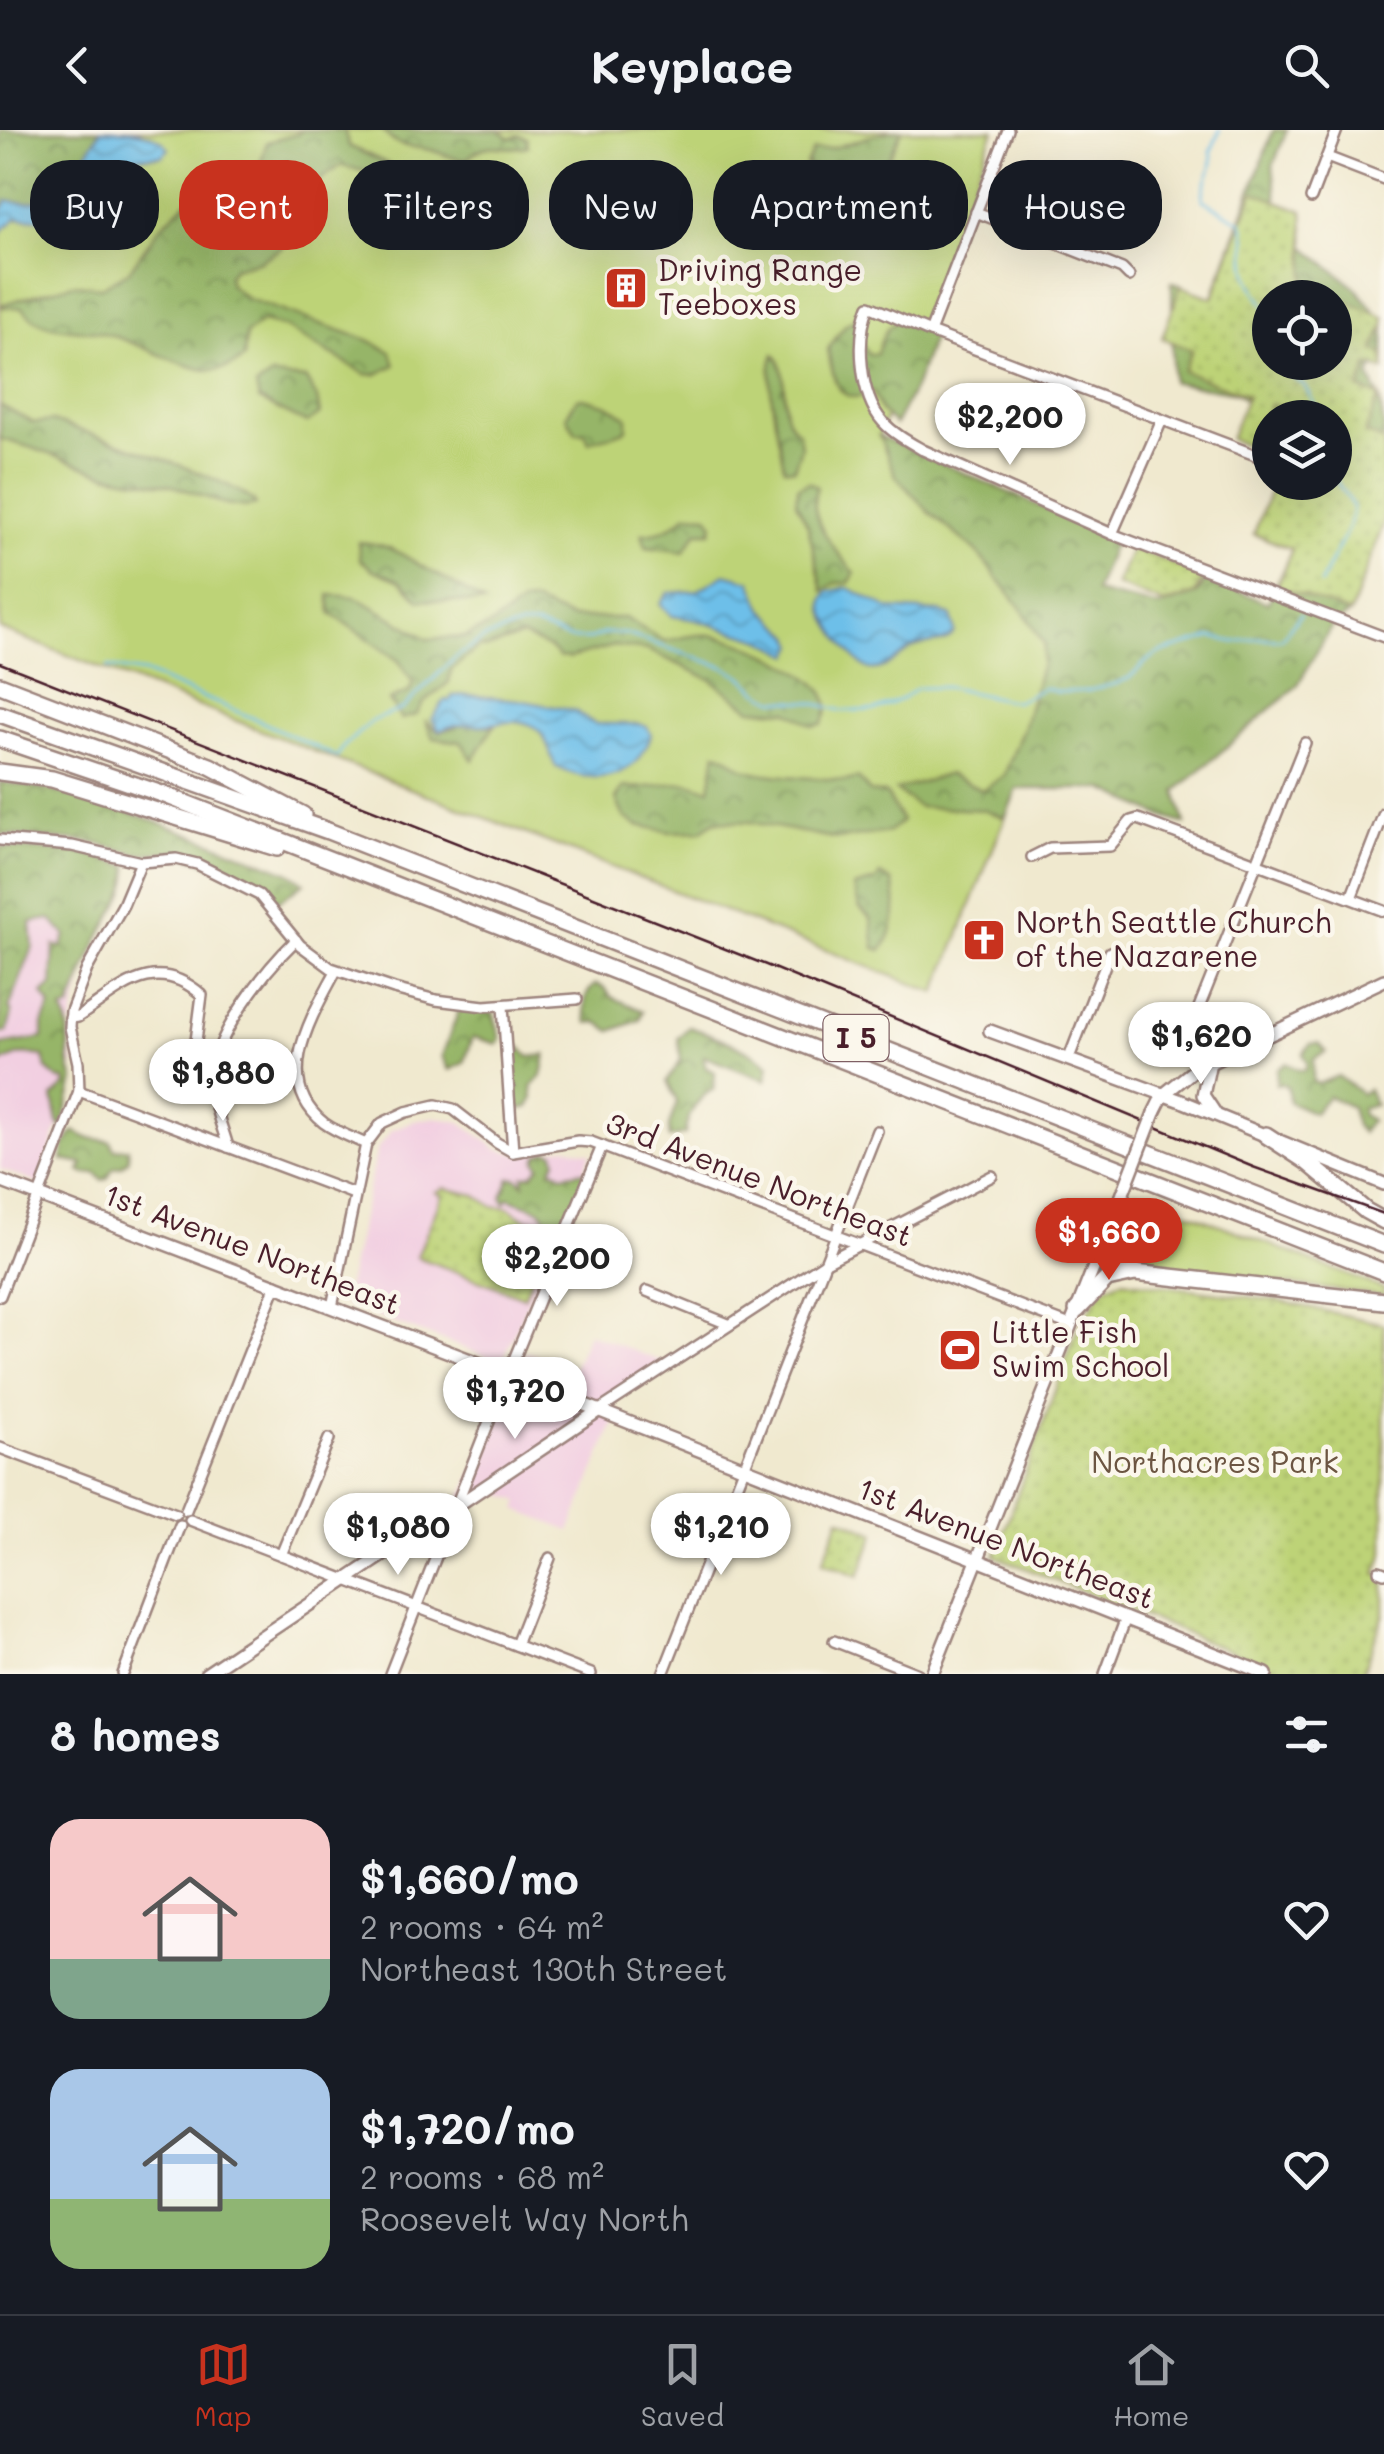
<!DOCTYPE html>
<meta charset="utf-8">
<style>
body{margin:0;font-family:Mali,sans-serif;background:#20242c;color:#f1f3f6;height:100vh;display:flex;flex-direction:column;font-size:38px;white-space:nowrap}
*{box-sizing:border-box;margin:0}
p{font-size:32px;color:#9ea1a6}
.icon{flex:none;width:55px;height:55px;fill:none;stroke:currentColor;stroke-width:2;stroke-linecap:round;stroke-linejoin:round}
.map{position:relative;height:1544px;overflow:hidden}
.side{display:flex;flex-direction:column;background:#171b24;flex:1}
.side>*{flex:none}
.guide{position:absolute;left:30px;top:30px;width:1325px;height:90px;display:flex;gap:20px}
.fabs{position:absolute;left:1252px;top:150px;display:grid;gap:20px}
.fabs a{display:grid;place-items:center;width:100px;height:100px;border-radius:50%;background:#171b24;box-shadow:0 10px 40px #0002;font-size:50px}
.price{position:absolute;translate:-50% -85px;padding:0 22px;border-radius:35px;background:#fff;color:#222;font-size:32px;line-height:65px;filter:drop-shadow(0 2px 5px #0008)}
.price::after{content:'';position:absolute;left:50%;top:60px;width:30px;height:22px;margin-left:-15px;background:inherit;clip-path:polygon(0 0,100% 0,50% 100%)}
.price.active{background:#c8321e;color:#fff}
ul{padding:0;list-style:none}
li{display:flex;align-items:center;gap:30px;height:250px;padding:0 50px}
li span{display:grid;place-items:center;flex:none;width:280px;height:200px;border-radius:30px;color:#555}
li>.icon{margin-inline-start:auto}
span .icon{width:120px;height:120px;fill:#fffc;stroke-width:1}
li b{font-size:42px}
h2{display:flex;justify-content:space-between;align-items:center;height:120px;padding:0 50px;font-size:42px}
.pill{padding:0 35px;border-radius:40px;background:#171b24;box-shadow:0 10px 40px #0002;font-size:35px;line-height:90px}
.pill.active{background:#c8321e;color:#fff}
header{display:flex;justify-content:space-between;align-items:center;height:130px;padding:0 50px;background:#171b24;font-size:45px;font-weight:700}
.dock{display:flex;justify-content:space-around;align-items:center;height:140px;border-top:2px solid #363941;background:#171b24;font-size:28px;color:#9ea1a6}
.dock a{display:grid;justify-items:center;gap:5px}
.dock .active{color:#c8321e}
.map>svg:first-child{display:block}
.built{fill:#f2cfe1}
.grass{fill:#bdd377;stroke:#847951;stroke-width:2.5}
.forest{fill:url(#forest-crowns);stroke:#706a4a;stroke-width:2.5;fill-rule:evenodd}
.park{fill:url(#park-dots);stroke:#847951;stroke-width:2.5;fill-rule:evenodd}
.water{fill:url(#water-waves);stroke:#5c6f8a;stroke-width:2.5}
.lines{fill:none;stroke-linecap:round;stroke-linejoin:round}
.stream{stroke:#6dbfe9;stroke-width:2.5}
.street-casing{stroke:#9d847d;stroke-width:14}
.secondary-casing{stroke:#9d847d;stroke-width:16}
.highway-casing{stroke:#9d847d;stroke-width:20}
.street{stroke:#fff;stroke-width:9}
.secondary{stroke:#fff;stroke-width:11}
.highway{stroke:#fff;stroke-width:15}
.tram{stroke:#4a1f2b;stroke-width:2.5}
.secondary-bridge-casing{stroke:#9d847d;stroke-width:16;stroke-linecap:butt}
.secondary-bridge{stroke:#fff;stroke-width:11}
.labels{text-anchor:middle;stroke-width:9;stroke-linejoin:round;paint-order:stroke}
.shield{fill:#fbf7ec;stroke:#7f6065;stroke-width:2.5}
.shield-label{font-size:28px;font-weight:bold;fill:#4a1f2b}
.poi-label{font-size:30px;fill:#4a1f2b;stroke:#fbf7ec;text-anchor:start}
.street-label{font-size:30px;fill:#4a1f2b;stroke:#fbf7ec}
.park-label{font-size:30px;fill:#6c5542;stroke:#fbf7ec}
</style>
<header><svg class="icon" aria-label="back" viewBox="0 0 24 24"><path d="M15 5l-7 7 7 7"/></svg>Keyplace<svg class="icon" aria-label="search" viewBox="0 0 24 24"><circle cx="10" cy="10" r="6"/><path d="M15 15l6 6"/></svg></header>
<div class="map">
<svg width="1384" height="1544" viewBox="0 0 1384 1544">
<defs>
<pattern id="forest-crowns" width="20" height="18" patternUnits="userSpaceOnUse" patternTransform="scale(2.5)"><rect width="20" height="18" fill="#96b568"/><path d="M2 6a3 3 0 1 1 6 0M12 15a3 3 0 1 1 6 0" fill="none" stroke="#7c9356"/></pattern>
<pattern id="park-dots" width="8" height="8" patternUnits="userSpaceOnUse" patternTransform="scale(2.5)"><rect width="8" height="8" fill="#bdd377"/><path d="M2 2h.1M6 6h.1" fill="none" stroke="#a4b567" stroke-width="1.8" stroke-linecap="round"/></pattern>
<pattern id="water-waves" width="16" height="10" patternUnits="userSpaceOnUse" patternTransform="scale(2.5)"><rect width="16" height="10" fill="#6dbfe9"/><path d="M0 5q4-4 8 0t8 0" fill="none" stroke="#5c9bbd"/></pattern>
</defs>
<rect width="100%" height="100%" fill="#fbf7ec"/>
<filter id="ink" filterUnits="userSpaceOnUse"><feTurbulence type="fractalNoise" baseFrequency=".01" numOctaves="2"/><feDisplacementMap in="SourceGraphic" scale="20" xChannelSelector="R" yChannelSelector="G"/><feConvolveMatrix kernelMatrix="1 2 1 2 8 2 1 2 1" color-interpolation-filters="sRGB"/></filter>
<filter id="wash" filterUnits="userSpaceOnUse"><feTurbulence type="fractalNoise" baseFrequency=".0048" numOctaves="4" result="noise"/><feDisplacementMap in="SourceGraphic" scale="40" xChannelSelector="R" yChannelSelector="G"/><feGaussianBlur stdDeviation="2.25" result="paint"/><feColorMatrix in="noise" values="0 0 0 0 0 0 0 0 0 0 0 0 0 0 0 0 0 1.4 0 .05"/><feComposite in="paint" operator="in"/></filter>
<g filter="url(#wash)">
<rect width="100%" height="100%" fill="#f0e9cf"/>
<g class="built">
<polygon points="0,717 128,736 129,740 121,768 90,821 68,904 73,929 72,955 39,1054 0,1039"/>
<polygon points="435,987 460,992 498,1019 520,1025 566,1017 591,1023 502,1232 343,1174 377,1019 392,1000 413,991"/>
<polygon points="588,1203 668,1234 599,1280 616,1288 570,1401 517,1380 520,1371 496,1362 456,1375 469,1353 526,1222 573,1239"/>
</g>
<g class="grass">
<polygon points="0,0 994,0 879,306 1115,409 936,863 0,499"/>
<polygon points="1136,1062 1384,1159 1384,1166 1130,1135 1113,1122"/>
</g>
<g class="forest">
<path d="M0 0H101C80 34 56 84 7 71L0 85Z"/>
<path d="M301 0H344L349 16 388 34 394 44 387 48 341 35 314 54 281 118 260 131 233 138 228 146 230 155 248 169 368 210 391 222 395 235 375 245 365 244 286 198 263 191 246 204 244 228C233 238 216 242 201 239 167 232 137 211 103 203 77 197 40 203 23 178L2 177 3 174 73 154 101 157 116 149 129 141 160 97 205 54H228L258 42 267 12 298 4Z"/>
<path d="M383 0H499L510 8 519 5 527 8 528 16C501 23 490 6 466 30 453 29 446 25 434 21 414 15 396 21 383 0Z"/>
<path d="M902 0 875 58 806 35 813 20C845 20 870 1 902 0Z"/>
<path d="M1273 0H1287L1273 36 1277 71 1303 81 1305 117 1356 158 1376 183 1384 186V240L1374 237 1369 245 1379 266 1384 297V392L1350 483 1332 496 1297 556 1176 661 1185 694 1158 685 1104 659H1017L1005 688 985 680 918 677 896 660 949 644 982 660 1004 646 1024 596 1042 533 1044 514 1021 478 976 421 929 382 896 346 879 306 1115 409 1095 462 1159 477 1197 464 1207 449 1268 473 1292 419 1254 404 1273 353 1335 352V288H1270V290L1236 263 1172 252V152L1212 169ZM1270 168H1335V232H1270Z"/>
<path d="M856 188V205L869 224H877C880 212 885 196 898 191L933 206 915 256 895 295 881 281 873 261C839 281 832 247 828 219L845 195Z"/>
<path d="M774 224C794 246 773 284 799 303L801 317 794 339 784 338C780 310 763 249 774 224Z"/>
<polygon points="272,246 306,249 317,268 320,284 307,293 259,270 256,256"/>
<path d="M583 268 608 275 627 287V299C617 307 601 305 589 312L585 303H576L566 286 577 269Z"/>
<path d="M0 275 34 293 53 291C86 303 246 352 256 375 230 382 198 362 173 356 148 350 122 350 97 341 64 329 34 317 0 309Z"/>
<path d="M809 352 817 357C805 387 836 421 855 443L849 453H836L823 461 808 396 796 372 798 357Z"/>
<path d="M687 384 708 385 713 393 711 402H697L684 422 646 417 642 404C662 403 672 398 687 384Z"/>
<path d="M358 412C393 414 399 424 427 439 447 450 465 460 484 473L419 470 401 451 373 440 360 429Z"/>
<path d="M329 465 356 467 428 509 465 507 493 494 522 473 533 472 570 488H625L664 511C678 509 695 503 710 505 737 508 822 543 827 572 829 579 825 588 822 594L813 596 788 581 751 579 710 549 648 520 614 516 569 528 559 527 550 518 522 506 487 518 479 517 451 540 449 552 423 573 416 585 401 589 389 570 409 562 413 553 399 531 331 483Z"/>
<polygon points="425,590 439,602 466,593 494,596 473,630 461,612 433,608"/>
<path d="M716 623C729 625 732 633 743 638 762 648 821 647 846 651L858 648 870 662 886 664 902 691 889 702 838 709 750 692 715 691 701 701 670 702 637 695 624 687 616 669 623 657C645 660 663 653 685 653 695 653 699 658 710 659Z"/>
<path d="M0 652C100 664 197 707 290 743L304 753 279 771 247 748 177 722 138 724 90 712 0 704Z"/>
<path d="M0 717 85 723 128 736C131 760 113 782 102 803 89 826 80 853 70 878L63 880C74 904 64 928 74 950L62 998 58 993 53 967 66 954 65 950H59L47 940 44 927C28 921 15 925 0 934V915L43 908V893L51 876 43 864 52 856 54 815 62 817 66 805 50 789 31 792 33 817 9 878 12 883 7 902 0 903Z"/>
<path d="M880 745 892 752C899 773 895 802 882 820L875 818 871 789 859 777 854 757 876 751Z"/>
<path d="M596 854 605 858 611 867 643 881 640 890 611 901 598 892 588 893C584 878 582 864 596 854Z"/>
<polygon points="474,878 493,882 501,909 498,914 473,907 464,933 449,940 442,926 459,880"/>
<path d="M689 897C714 905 749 919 769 935L766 950 703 926 706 938 715 942 714 959C698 966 686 987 685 1004L669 1008V996L677 972 667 951 681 930 678 908Z"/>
<polygon points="1319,913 1326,922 1313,930 1313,952 1318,954 1338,946 1362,964 1368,959 1375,975 1361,979 1362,985 1371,990 1362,1003 1356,996 1351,977 1328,966 1314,983 1289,972 1288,958 1283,954 1276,954 1277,940 1286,933 1299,940 1305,940 1307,933 1303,924 1310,914"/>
<path d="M520 917 529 927 546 925 542 946 532 957 533 969 529 977 520 979C508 963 513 941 513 922Z"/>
<polygon points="74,1001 88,1008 110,1011 114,1019 128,1018 129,1029 122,1036 113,1038 107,1049 102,1050 96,1043 85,1044 80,1041 83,1034 62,1030 64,1016"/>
<polygon points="547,1021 554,1022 556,1030 551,1041 556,1040 561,1045 585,1041 589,1045 564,1104 560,1105 554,1103 553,1092 547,1090 541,1080 508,1068 505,1073 502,1067 510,1048 517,1048 524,1054 523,1046 533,1044 540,1036 536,1031 538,1025"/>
</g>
<g class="park">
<path d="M1254 62 1303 81 1306 155 1384 186V195L1374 220 1384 225V240L1368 235 1359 259 1379 266 1365 303 1384 311V392L1350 483 1277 456 1292 419 1254 404 1273 353 1335 352V288L1297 287 1298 284 1270 274 1254 318 1230 309 1247 265 1183 241 1192 220 1162 208 1181 156 1213 168ZM1270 168H1335V232H1270Z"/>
<polygon points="1132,418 1204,446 1195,464 1164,474 1116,455"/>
<polygon points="444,1058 475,1065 492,1076 509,1078 527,1090 546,1093 551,1098 524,1167 417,1127 442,1065 436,1062"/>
<polygon points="1122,1150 1279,1171 1384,1194 1384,1423 1376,1444 1384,1447 1384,1484 1362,1544 1287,1544 995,1426 1077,1200 1103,1158"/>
<polygon points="840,1388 875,1403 859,1446 823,1432"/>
</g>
<g class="water">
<path d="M101 0C127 0 157 0 169 19L162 26 110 28C103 36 103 41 100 51 94 68 79 79 65 90L17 88 0 102V85L7 70C56 84 80 34 101 0Z"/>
<polygon points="725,444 751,451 763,479 792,506 796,515 791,525 762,510 696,490 672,486 660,474 668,463 697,461"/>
<path d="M847 457 890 479 940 482 951 486 955 502C943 518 927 510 912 518 899 525 886 542 870 539 856 536 824 490 823 476 823 468 824 468 828 462Z"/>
<path d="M467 565 519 570 575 581 595 594H639L647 597 651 605C637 650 595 656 556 637 549 626 549 610 539 601 523 585 503 594 485 595 467 596 456 592 439 601L432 589 445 570 450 571 452 566Z"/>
</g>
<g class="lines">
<g class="stream">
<path d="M1220 0 1211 21C1216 40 1201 53 1203 70L1242 92C1249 109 1243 127 1248 143 1252 161 1266 172 1270 189"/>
<polyline points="1281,232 1285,242 1304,255 1322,288"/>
<polyline points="1335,302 1340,316 1335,328"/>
<path d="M1321 454C1327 433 1356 395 1352 377 1349 367 1339 358 1335 348"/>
<polyline points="107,537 144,543 260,591 337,627 344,616 372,591 402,579 456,527 485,508 521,496 536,496 571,509 590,509 605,503 626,504 724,537 740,545 759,562 774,570 809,572 843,581 875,580 904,568 917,558 945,557 1016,572 1044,558 1058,562 1087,561 1115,554 1129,548 1148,530 1159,523 1212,507 1235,512 1258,508 1281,509 1301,484"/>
</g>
</g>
</g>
<g filter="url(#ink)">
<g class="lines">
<g class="street-casing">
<g id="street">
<polyline points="1327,27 1384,49"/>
<polyline points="1311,68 1337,0"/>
<polyline points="976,82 1122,139 1129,146"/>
<polyline points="930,202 1008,0"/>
<path d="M1266 329 930 202 869 176C856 207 859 265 883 292 894 304 909 312 923 320L1112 404 1384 507"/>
<polyline points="1112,404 1162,290"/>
<polyline points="0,710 72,716 141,732 176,729 197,734 259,765 300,815 331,838 394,859 436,870 484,876 577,869"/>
<polyline points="1032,727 1050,718 1110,716 1131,691 1138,689 1384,781"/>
<polyline points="1351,768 1384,683"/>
<path d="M336 841C312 886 271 951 324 993 336 1002 353 1008 366 1014"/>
<polyline points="503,876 513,1022"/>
<path d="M70 888 78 887C121 859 154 823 202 865L196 911 211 955"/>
<polyline points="1069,928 1110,822"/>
<polyline points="1210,932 1192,895 1305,613"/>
<polyline points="79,961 354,1064"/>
<path d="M228 1017C223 998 213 976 212 956 208 911 265 840 296 810"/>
<polyline points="647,1161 728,1194"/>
<polyline points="0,1166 79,961 78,933 70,897 71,881 87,839 123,775 141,732"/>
<polyline points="332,1177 366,1014 382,993 406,982 436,975 453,979 497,1013 513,1022 578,1011 591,1012 1070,1195"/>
<polyline points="598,1281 826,1132 992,1046"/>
<polyline points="0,1318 176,1384"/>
<polyline points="186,1380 276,1155"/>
<polyline points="190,1390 591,1544"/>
<polyline points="281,1425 329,1309"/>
<polyline points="1379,1441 1384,1443"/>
<polyline points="834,1511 918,1544"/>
<polyline points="516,1515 550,1428"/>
<polyline points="123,1544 180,1395"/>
<polyline points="390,1544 503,1256 602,1016"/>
<polyline points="663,1544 877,1001"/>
<polyline points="1105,1544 1126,1488"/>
</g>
</g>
<g class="secondary-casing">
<g id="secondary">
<polyline points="990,901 1184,972 1384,1054"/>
<polyline points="1210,932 1203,965 1215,983"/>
<polyline points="1154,983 1163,965 1193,941 1384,850"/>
<polyline points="0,1051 499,1241 1266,1544"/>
<polyline points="206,1544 598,1281"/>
<polyline points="932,1544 1118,1076"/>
</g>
</g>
<g class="highway-casing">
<g id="highway">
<polyline points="0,555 210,636 303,685"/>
<polyline points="0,584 328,701 1384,1115"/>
<polyline points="0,609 165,665 1384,1142"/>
<polyline points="0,642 52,649 277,718"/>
<polyline points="1266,1005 1306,1031 1366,1081 1384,1091"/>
<polyline points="1103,1112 1113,1129 1135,1142"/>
<polyline points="1077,1180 1107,1149 1135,1143 1384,1171"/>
</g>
</g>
<use href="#street" class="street"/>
<use href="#secondary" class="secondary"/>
<use href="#highway" class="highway"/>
<polyline class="tram" points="0,533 766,835 1253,1037 1384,1084"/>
<g class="secondary-bridge-casing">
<polyline id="secondary-bridge" points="1118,1076 1154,983"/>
</g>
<use href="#secondary-bridge" class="secondary-bridge"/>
</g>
</g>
<defs>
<g id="building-square" transform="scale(2.25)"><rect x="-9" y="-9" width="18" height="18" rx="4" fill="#c8321e" stroke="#fbf7ec"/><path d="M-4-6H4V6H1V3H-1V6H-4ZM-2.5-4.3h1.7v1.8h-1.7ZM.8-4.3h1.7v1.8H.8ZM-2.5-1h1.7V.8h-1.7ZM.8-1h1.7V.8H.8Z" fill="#fff"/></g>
<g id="church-square" transform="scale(2.25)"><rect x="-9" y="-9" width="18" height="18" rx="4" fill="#c8321e" stroke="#fbf7ec"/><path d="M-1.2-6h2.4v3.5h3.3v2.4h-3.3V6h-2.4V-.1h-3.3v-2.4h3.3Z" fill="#fff"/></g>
<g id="stadium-square" transform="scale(2.25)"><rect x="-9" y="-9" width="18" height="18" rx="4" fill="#c8321e" stroke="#fbf7ec"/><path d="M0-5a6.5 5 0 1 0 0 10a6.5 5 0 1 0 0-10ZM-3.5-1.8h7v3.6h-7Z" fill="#fff"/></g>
</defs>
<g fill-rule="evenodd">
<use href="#building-square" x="626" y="158"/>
<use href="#church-square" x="984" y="810"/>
<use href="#stadium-square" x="960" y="1220"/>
</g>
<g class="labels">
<rect class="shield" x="823.5" y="885" width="65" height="46" rx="8"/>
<g class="shield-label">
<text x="856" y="918">I 5</text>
</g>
<g class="poi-label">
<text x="658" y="151">Driving Range<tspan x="658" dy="34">Teeboxes</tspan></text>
<text x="1016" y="803">North Seattle Church<tspan x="1016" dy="34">of the Nazarene</tspan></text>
<text x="992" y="1213">Little Fish<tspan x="992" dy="34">Swim School</tspan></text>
</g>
<g class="street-label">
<text transform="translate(759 1050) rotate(21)" y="10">3rd Avenue Northeast</text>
<text transform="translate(252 1120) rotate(21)" y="10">1st Avenue Northeast</text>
<text transform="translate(1006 1414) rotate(21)" y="10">1st Avenue Northeast</text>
</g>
<g class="park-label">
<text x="1215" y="1343">Northacres Park</text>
</g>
</g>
</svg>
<div class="fabs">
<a><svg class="icon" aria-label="locate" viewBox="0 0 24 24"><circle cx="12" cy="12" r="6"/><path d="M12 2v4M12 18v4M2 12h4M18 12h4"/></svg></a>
<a><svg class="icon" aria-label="layers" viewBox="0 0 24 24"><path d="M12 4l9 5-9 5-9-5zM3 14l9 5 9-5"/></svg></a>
</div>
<b class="price" style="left:1010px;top:338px">$2,200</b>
<b class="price" style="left:1201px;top:957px">$1,620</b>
<b class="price" style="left:223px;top:994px">$1,880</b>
<b class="price active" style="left:1109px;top:1153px">$1,660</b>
<b class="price" style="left:557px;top:1179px">$2,200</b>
<b class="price" style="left:515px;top:1312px">$1,720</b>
<b class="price" style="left:398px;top:1448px">$1,080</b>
<b class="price" style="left:721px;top:1448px">$1,210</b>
<div class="guide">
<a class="pill">Buy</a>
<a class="pill active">Rent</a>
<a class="pill">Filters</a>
<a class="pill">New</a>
<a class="pill">Apartment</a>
<a class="pill">House</a>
</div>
</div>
<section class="side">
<h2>8 homes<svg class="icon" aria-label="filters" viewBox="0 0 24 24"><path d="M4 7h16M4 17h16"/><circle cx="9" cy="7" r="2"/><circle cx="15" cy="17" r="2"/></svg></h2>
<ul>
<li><span style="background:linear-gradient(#f6c9c9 70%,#7fa58c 0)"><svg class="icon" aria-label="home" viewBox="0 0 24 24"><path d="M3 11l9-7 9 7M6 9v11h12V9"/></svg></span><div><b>$1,660/mo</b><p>2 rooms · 64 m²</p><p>Northeast 130th Street</p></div><svg class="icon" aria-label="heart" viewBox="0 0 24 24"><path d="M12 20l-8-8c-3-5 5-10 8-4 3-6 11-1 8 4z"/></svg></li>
<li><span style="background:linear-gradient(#a9c7e8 65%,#8fb573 0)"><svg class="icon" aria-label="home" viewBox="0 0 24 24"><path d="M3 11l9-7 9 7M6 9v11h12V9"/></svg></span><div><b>$1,720/mo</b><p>2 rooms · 68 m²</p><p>Roosevelt Way North</p></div><svg class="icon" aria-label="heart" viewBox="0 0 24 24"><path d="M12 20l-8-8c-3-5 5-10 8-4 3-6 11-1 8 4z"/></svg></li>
</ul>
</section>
<nav class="dock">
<a class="active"><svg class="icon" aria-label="map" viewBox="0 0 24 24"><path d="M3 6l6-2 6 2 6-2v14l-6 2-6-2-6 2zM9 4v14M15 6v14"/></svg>Map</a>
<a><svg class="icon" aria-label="saved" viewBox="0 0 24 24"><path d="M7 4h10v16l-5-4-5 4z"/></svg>Saved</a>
<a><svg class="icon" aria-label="home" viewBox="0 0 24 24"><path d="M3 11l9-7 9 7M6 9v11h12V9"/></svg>Home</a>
</nav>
